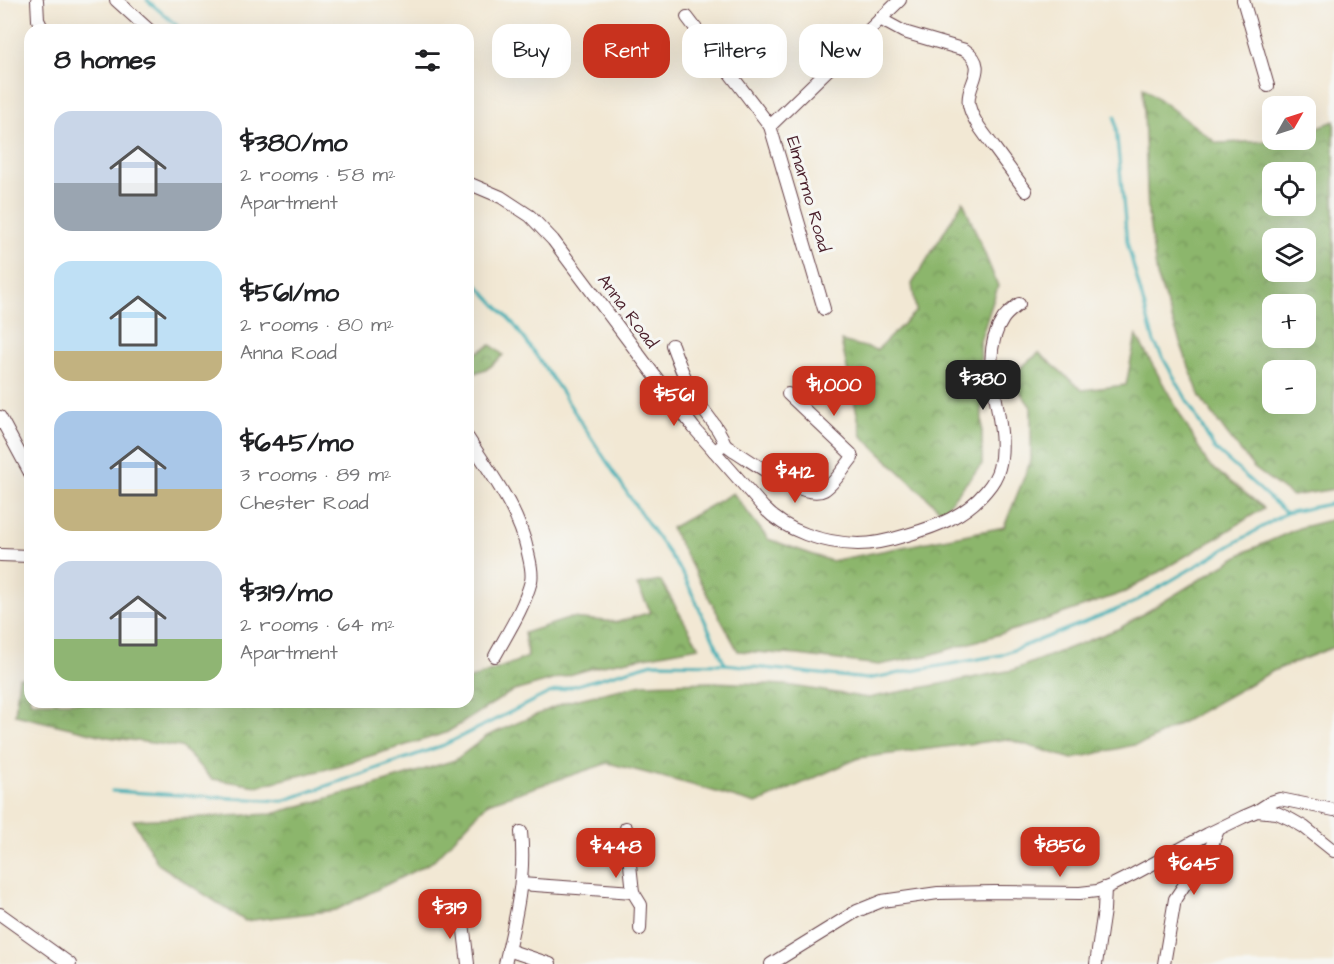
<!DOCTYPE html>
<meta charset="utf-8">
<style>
body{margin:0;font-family:"Architects Daughter",sans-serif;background:#f6f6f6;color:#202124;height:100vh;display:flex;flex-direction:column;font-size:22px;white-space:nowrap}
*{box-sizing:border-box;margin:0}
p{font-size:20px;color:#757577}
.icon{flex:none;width:33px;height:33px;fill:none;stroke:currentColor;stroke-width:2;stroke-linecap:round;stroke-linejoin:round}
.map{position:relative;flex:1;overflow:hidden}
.panel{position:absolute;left:24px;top:24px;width:450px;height:684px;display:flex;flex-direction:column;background:#fff;border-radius:18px;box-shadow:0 6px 24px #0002}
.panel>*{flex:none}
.banner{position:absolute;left:492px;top:24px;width:570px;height:54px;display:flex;gap:12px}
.needle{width:39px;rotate:51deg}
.tools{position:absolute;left:1262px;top:96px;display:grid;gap:12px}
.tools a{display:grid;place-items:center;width:54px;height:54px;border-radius:12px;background:#fff;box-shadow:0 6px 24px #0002;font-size:30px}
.price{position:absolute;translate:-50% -51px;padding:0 14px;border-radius:12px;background:#c8321e;color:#fff;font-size:20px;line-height:39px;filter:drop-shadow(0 2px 3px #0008)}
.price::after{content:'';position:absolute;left:50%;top:36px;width:18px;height:14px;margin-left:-9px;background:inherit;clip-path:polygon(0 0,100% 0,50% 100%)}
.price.selected{background:#222;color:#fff}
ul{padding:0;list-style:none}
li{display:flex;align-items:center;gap:18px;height:150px;padding:0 30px}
li span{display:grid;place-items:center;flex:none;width:168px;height:120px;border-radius:18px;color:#555}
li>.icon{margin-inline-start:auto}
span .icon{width:72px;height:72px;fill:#fffc;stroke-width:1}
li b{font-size:26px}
h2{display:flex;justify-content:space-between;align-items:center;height:72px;padding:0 30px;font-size:26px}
.tag{padding:0 21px;border-radius:18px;background:#fff;box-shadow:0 6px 24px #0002;font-size:21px;line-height:54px}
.tag.selected{background:#c8321e;color:#fff}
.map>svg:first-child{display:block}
.forest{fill:url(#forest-crowns);stroke:#6b6a4c;stroke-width:1.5;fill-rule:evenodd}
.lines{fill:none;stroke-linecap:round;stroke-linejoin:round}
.stream{stroke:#3badb4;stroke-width:3}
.minor-casing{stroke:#633d44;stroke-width:14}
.minor{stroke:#fff;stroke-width:12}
.labels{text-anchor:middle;stroke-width:6;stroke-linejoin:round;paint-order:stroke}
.street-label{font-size:18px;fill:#4a1f2b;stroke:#f6f6f2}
</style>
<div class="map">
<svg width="1334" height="964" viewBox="0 0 1334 964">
<defs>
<pattern id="forest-crowns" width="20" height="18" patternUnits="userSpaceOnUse" patternTransform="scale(1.5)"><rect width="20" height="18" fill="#8cb66c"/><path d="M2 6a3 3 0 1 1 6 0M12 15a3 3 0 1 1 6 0" fill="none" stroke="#749359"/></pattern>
</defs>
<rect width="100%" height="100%" fill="#f6f6f2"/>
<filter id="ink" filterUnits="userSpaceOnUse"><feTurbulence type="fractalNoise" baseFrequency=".0167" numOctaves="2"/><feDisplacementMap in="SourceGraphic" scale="12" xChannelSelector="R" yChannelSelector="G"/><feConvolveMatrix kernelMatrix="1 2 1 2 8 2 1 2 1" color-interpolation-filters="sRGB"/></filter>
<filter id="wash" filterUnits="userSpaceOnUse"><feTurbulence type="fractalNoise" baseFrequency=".008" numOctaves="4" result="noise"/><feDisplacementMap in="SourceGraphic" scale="24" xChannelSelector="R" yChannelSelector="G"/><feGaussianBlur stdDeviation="1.35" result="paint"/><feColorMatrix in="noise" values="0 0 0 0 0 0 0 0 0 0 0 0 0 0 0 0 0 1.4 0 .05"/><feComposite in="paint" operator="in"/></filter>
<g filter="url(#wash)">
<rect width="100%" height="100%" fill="#f2e8d4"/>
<g class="forest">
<path d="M1143 87 1217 143 1305 140V132L1334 121V489L1292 496 1254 468 1227 434 1200 397 1175 328 1157 276 1148 214ZM1272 172H1305V206H1272ZM1272 238H1305V272H1272ZM1272 304H1305V338H1272ZM1272 370H1305V404H1272Z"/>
<polygon points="963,201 998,286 980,341 982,397 982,464 942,512 862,436 841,341 877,350 916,311 912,284"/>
<polygon points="1136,335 1208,464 1264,508 1218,537 1125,592 1030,625 930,655 879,665 798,655 738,651 671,528 733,493 768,539 831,561 1004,527 1031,460 1031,407 1009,377 1039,353 1082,390 1126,385"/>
<polygon points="491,345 503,355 490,367 468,376 468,357"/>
<polygon points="1334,519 1334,647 1273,671 1147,742 1072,759 1007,739 859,758 756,804 689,784 608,763 488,803 432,862 336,910 245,921 158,864 133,820 272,814 374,785 455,760 487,736 566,702 642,684 712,682 786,685 868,698 1013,670 1120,628 1245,552 1299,528"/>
<polygon points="661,581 699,647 607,664 511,692 446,733 327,769 257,786 212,779 181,747 108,737 15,715 19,677 30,677 30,702 468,702 468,680 528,657 524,633 571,618 618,622 651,612 637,585"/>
</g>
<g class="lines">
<g class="stream">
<polyline points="147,0 182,30"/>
<polyline points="1115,117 1127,242 1154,342 1214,448 1286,513"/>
<polyline points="468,275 513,323 557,385 631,499 683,574 725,664"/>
<polyline points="112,791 283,801 444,745 549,693 653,663 725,664 867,679 1001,655 1131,604 1286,513 1334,503"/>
</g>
</g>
</g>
<g filter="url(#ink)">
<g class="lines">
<g class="minor-casing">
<g id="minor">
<polyline points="37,0 38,20 43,30"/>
<polyline points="116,0 149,30"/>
<polyline points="1243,0 1268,86"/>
<polyline points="687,17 770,126"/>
<path d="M880 19 904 32 965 50C991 68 965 84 969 105 972 120 984 133 993 146 1004 161 1015 176 1026 191"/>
<path d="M468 183 501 197 530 216 553 240 694 428 763 507C786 532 824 543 858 544 875 544 891 540 907 535 938 526 965 516 986 491 992 484 997 476 999 468 1012 420 973 364 1003 319 1007 313 1013 309 1019 304"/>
<polyline points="824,309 770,126 900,0"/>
<path d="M672 345C679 364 686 383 697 401 706 415 719 427 725 444"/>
<polyline points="0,417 30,473"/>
<path d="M468 438C491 474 519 510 528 553 530 562 533 572 531 581 524 608 508 632 495 656"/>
<path d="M714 451 725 444 733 450C752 461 804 501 824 490 835 483 844 468 852 458L851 454 788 394"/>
<polyline points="0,555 30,556"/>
<polyline points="1257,811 1271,802 1280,799 1334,810"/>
<polyline points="626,828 633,892 641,905 640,929"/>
<polyline points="521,884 633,892"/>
<polyline points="0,914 70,964"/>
<polyline points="462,914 468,964"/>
<polyline points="508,950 550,964"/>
<path d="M505 964C515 921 526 877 521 832"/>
<polyline points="771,964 857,911 882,901 938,893 995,892 1080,893 1097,891 1110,886 1132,875 1208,834 1243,817 1257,811 1277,813 1290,819 1304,827 1334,851"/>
<polyline points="1096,964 1104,910 1105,888"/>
<polyline points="1164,964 1175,899 1185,884 1199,870 1207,857 1218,830"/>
</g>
</g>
<use href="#minor" class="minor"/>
</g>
</g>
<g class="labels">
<g class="street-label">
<text transform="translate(809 194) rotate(74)" y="6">Elmarmo Road</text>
<text transform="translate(628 311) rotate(53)" y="6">Anna Road</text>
</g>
</g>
</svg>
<div class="tools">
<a><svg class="needle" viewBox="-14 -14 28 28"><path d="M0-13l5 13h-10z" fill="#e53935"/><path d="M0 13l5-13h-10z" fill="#757577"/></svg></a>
<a><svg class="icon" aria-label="locate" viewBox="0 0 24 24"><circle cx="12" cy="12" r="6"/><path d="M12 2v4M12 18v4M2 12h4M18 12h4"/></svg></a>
<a><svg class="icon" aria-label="layers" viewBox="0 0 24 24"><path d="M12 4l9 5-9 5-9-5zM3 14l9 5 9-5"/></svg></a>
<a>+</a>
<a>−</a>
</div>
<b class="price selected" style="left:983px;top:411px">$380</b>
<b class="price" style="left:834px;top:417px">$1,000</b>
<b class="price" style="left:674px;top:427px">$561</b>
<b class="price" style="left:795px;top:504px">$412</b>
<b class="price" style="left:1060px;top:878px">$856</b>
<b class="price" style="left:616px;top:879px">$448</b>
<b class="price" style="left:1194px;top:896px">$645</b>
<b class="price" style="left:450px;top:940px">$319</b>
<div class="banner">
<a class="tag">Buy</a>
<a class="tag selected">Rent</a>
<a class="tag">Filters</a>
<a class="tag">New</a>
</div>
<section class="panel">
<h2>8 homes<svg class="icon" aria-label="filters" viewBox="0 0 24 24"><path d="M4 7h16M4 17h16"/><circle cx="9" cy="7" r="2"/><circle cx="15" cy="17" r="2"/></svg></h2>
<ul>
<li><span style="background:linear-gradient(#c9d6e8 60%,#9aa5b1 0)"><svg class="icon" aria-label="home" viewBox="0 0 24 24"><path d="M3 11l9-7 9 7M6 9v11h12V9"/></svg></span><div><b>$380/mo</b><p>2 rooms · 58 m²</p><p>Apartment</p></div></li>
<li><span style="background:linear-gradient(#bfe0f5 75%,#c2b280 0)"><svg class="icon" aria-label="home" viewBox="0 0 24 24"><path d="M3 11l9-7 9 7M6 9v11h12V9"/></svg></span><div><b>$561/mo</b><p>2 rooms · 80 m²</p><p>Anna Road</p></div></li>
<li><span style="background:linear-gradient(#a9c7e8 65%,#c2b280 0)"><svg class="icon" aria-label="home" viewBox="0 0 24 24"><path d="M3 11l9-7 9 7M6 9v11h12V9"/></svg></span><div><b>$645/mo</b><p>3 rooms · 89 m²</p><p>Chester Road</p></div></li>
<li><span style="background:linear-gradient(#c9d6e8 65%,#8fb573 0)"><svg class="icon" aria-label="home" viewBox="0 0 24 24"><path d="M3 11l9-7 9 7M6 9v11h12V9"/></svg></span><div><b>$319/mo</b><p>2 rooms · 64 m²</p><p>Apartment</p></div></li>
</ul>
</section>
</div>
